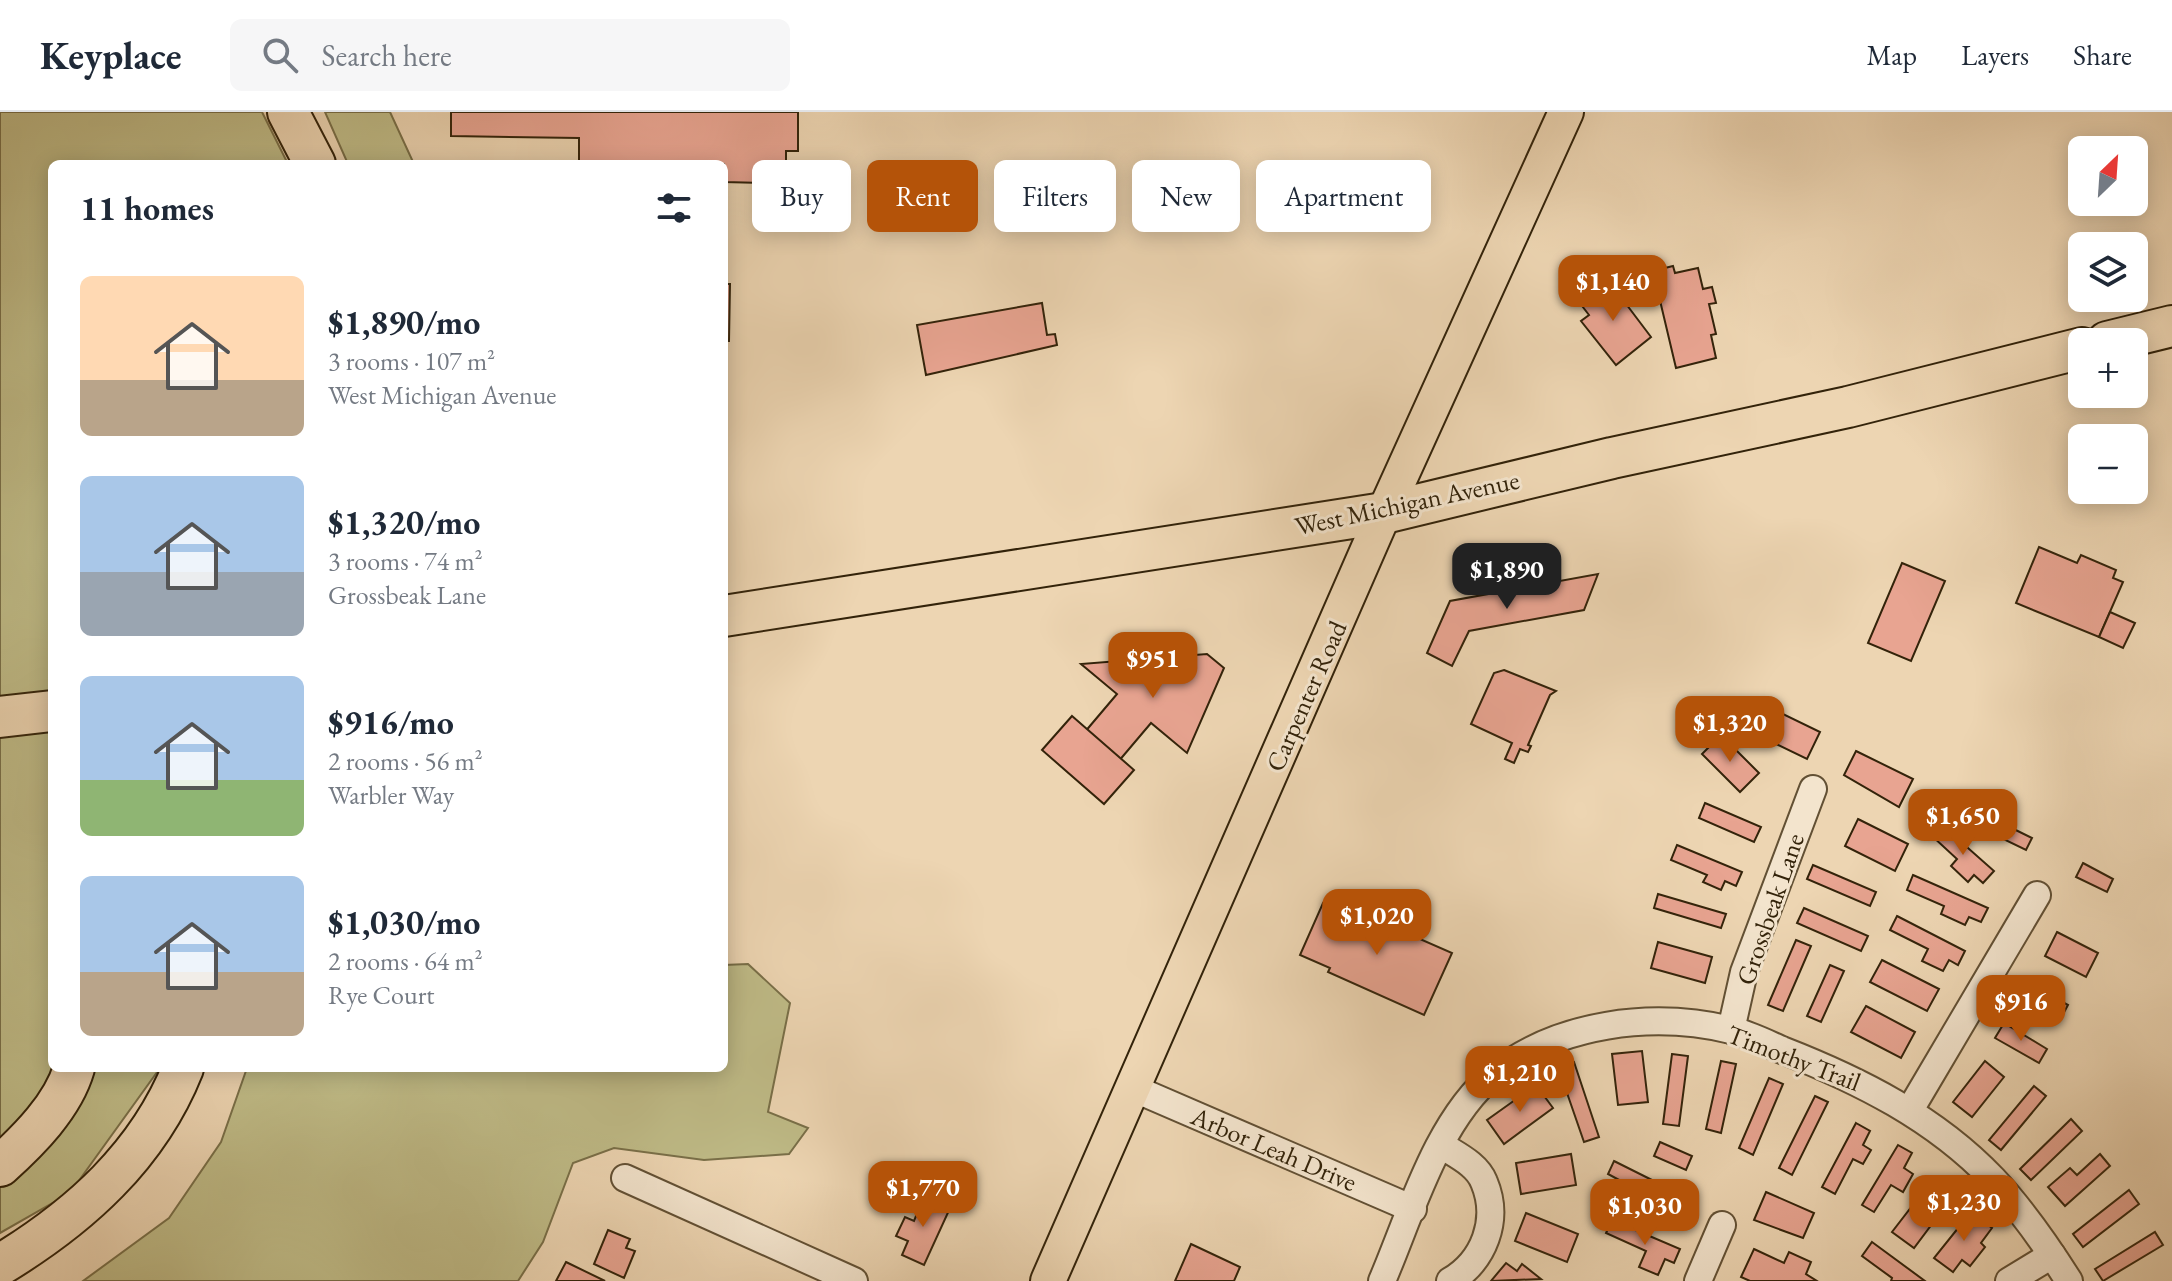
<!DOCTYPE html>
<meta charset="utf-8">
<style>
body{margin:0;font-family:"EB Garamond",serif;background:#f6f6f7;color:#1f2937;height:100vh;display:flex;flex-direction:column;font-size:30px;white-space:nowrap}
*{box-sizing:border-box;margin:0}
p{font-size:26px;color:#747a83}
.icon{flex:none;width:44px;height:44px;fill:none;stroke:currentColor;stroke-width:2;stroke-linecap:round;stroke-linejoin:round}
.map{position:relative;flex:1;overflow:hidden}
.details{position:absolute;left:48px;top:48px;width:680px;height:912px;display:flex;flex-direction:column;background:#fff;border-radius:12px;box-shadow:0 4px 20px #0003}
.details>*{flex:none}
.banner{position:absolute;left:752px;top:48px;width:760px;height:72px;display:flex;gap:16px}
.needle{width:52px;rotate:25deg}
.tools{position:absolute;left:2068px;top:24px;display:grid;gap:16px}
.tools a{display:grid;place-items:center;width:80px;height:80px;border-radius:12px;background:#fff;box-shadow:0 4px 20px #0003;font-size:40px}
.price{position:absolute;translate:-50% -68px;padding:0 18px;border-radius:16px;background:#b45309;color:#fff;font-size:26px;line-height:52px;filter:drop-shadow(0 2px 4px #0008)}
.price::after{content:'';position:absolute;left:50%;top:48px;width:24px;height:18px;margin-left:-12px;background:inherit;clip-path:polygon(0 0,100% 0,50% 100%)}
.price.current{background:#222;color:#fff}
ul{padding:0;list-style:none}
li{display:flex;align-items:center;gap:24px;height:200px;padding:0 32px}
li span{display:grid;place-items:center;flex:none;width:224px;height:160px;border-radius:12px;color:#555}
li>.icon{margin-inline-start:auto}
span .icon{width:96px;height:96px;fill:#fffc;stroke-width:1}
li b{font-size:34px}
h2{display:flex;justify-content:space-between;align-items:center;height:96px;padding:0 32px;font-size:34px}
.chip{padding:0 28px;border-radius:12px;background:#fff;box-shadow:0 4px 20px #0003;font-size:28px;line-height:72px}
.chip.current{background:#b45309;color:#fff}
header{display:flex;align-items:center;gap:48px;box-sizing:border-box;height:112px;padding:0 40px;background:#fff;border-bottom:2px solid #e0e1e3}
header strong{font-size:38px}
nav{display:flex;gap:44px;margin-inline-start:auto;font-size:28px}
.search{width:560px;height:72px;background:#f6f6f7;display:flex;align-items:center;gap:20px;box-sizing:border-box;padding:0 28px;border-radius:12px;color:#747a83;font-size:30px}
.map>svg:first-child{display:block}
.green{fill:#bfbb87;stroke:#796f48;stroke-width:2}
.building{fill:#e8a491;stroke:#33230a;stroke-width:2}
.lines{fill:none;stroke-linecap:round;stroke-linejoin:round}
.minor-casing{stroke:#625034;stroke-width:30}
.major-casing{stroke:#33230a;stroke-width:38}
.highway-casing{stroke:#33230a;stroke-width:44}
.minor{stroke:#f3e4cd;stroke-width:26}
.major{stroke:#edd5b2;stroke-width:34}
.highway{stroke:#edd5b2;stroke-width:40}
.labels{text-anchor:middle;stroke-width:6;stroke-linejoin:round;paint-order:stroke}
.street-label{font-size:26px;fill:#33230a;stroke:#f3e4cd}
</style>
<header>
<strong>Keyplace</strong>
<div class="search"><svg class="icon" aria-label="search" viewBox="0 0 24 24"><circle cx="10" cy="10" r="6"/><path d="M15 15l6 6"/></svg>Search here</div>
<nav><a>Map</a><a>Layers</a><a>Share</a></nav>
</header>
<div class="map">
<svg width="2172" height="1169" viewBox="0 0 2172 1169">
<rect width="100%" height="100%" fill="#edd5b2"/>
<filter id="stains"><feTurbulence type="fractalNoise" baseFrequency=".0025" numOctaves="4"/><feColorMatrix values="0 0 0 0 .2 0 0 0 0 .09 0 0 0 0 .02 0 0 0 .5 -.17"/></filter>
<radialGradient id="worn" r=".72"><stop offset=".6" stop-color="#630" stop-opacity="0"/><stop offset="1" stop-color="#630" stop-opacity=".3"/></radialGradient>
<g class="green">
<polygon points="0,0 262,0 288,52 52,52 52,956 160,956 70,1081 0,1121"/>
<polygon points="325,0 390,0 414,52 348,52"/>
<polygon points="748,852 790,891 768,1000 808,1016 789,1042 704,1048 614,1036 573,1051 543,1130 518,1169 83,1169 169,1106 221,1030 247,956 724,956 724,853"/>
</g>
<g class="building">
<polygon points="451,0 798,0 798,39 786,39 786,62 766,62 766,71 724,70 724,52 579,52 579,26 451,24"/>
<polygon points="1673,154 1675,161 1698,156 1703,177 1712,175 1716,191 1709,192 1716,222 1711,223 1716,246 1676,256 1653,159"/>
<polygon points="1608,168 1651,225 1616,253 1581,209 1589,203 1579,190"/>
<polygon points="724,172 730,172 729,229 724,229"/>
<polygon points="1042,191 1047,223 1055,222 1057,233 926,263 917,213"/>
<polygon points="2039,435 2077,451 2081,443 2116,458 2113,466 2123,470 2099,525 2016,491"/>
<polygon points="1902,451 1945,469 1911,549 1868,531"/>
<polygon points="1598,462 1584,498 1469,519 1452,554 1427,541 1450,489"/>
<polygon points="2110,500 2135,511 2123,536 2099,525"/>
<polygon points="1207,542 1224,556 1187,641 1151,611 1118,650 1084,621 1117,582 1081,552"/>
<polygon points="1504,558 1556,579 1550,583 1528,633 1531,634 1528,640 1520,637 1514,651 1505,647 1512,631 1471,612 1494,561"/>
<polygon points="1752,587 1820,620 1807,647 1739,614"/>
<polygon points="1072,604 1134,658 1104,692 1042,638"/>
<polygon points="1721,623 1759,661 1740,680 1702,642"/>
<polygon points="1856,639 1913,667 1899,695 1844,663"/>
<polygon points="1705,691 1761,715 1754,730 1699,706"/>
<polygon points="1969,695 2032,726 2026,738 1964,708"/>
<polygon points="1858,707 1908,732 1895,759 1845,734"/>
<polygon points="1942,713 1994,759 1983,771 1974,763 1968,770 1951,754 1957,747 1932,724"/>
<polygon points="1677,733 1742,760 1736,774 1725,769 1721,778 1703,770 1707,763 1671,748"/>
<polygon points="2083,751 2113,767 2107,780 2076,765"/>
<polygon points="1813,753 1876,780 1870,794 1807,767"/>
<polygon points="1913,763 1988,796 1981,810 1969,805 1965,813 1941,802 1944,794 1907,778"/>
<polygon points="1658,782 1726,802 1721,816 1654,796"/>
<polygon points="1323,791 1352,804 1354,798 1452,841 1424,903 1328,860 1330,856 1300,843"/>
<polygon points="1804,796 1868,824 1861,839 1797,811"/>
<polygon points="1897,804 1965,839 1958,853 1949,848 1943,859 1922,849 1928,837 1890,818"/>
<polygon points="2057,820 2098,841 2086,865 2045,844"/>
<polygon points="1796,828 1811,834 1783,899 1768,893"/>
<polygon points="1658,830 1712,845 1705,871 1651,856"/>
<polygon points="1882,848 1939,877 1927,899 1870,870"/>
<polygon points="1830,853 1844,859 1821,910 1807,904"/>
<polygon points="2038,868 2057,877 2053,885 2068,893 2061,906 2014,883 2021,870 2034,876"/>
<polygon points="1866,894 1915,920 1901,946 1851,920"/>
<polygon points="2004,911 2047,937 2039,951 1995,926"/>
<polygon points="1642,939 1648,990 1618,993 1612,942"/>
<polygon points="1672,942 1688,944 1679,1014 1663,1012"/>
<polygon points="1721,949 1736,952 1721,1021 1706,1017"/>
<polygon points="1985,949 2004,965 1972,1005 1953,990"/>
<polygon points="1574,950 1599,1025 1584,1030 1558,955"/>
<polygon points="1769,966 1783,972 1753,1043 1739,1036"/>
<polygon points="1536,973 1553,996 1504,1032 1487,1008"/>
<polygon points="2034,974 2046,984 2001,1038 1989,1028"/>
<polygon points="1815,984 1828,990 1792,1063 1779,1056"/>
<polygon points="2071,1007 2082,1019 2031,1068 2020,1057"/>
<polygon points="1856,1011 1870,1019 1863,1033 1871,1038 1863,1052 1853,1047 1835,1082 1822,1075"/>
<polygon points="1660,1030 1692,1044 1686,1058 1654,1044"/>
<polygon points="1898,1033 1912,1041 1904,1056 1913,1062 1903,1080 1891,1073 1874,1100 1862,1093"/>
<polygon points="1571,1042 1576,1073 1521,1082 1516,1051"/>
<polygon points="2100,1042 2110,1054 2065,1094 2048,1075 2070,1056 2077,1063"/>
<polygon points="1614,1049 1676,1080 1670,1093 1638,1078 1633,1089 1615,1080 1621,1069 1608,1062"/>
<polygon points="1926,1076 1947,1092 1914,1136 1892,1120"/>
<polygon points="2129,1078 2139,1092 2083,1135 2073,1122"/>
<polygon points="1766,1080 1814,1101 1803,1126 1754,1108"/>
<polygon points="925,1082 951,1094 924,1153 902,1143 908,1129 896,1124 905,1105 914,1109"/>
<polygon points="1971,1100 1992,1116 1981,1131 1985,1135 1970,1154 1962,1148 1953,1160 1934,1146"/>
<polygon points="1526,1101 1578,1122 1567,1150 1515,1129"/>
<polygon points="1612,1108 1680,1137 1674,1151 1665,1147 1658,1163 1639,1155 1646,1139 1606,1121"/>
<polygon points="608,1118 630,1127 626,1136 635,1139 624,1166 594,1152"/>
<polygon points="2155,1120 2163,1133 2103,1169 2095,1157"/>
<polygon points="1872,1130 1925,1169 1891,1169 1892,1166 1862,1144"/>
<polygon points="1191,1132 1240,1155 1234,1169 1175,1169"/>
<polygon points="1754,1137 1784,1151 1789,1140 1811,1150 1806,1162 1817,1169 1750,1169 1741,1165"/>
<polygon points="566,1150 605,1169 556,1169"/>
<polygon points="1506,1151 1517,1159 1522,1152 1541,1167 1491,1169"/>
</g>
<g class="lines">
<g class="minor-casing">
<g id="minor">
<polyline points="1731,918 1744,860 1813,677"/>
<polyline points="1135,977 1413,1097"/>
<polyline points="1910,998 2037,783"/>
<path d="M1441 1033C1456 1043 1477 1052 1484 1070 1500 1108 1484 1149 1450 1169"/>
<polyline points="625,1066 854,1169"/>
<path d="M1382 1169C1410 1104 1437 1008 1494 962 1558 911 1652 899 1731 918 1748 922 1766 931 1782 938 1859 968 1935 1006 1993 1067 2021 1097 2047 1134 2069 1169"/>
<polyline points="1698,1169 1722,1113"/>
<polyline points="2009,1169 2052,1143"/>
</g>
</g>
<g class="major-casing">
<polyline id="major" points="1048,1169 1384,401 1566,0"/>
</g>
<g class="highway-casing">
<g id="highway">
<polyline points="288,0 315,52"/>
<polyline points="2107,230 2172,214"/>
<polyline points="724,504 1384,401 1612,346 1848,295 2082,236"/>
<polyline points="0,605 52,599"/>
<path d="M0 1054C29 1028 63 994 74 956"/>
<path d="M0 1153C79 1105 148 1044 183 956"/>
</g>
</g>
<use href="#minor" class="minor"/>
<use href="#major" class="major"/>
<use href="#highway" class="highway"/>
</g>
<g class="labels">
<g class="street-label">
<text transform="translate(1407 391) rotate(-12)" y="9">West Michigan Avenue</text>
<text transform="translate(1306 584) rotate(-66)" y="9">Carpenter Road</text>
<text transform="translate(1770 797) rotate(-71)" y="9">Grossbeak Lane</text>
<text transform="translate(1794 946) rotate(21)" y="9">Timothy Trail</text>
<text transform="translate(1274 1037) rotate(23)" y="9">Arbor Leah Drive</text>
</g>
</g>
<rect width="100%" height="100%" filter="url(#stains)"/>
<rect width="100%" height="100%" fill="url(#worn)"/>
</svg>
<div class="tools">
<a><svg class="needle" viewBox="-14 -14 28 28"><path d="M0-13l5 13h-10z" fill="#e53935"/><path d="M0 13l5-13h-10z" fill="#747a83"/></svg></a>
<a><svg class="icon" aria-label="layers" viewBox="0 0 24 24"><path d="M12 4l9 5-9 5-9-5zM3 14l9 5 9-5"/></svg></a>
<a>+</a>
<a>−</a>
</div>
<b class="price" style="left:1613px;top:211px">$1,140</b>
<b class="price current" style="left:1507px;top:499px">$1,890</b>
<b class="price" style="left:1153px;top:588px">$951</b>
<b class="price" style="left:1730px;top:652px">$1,320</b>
<b class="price" style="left:1963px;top:745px">$1,650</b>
<b class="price" style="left:1377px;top:845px">$1,020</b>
<b class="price" style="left:2021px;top:931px">$916</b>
<b class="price" style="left:1520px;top:1002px">$1,210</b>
<b class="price" style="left:923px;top:1117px">$1,770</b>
<b class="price" style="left:1964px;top:1131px">$1,230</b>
<b class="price" style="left:1645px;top:1135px">$1,030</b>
<div class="banner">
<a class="chip">Buy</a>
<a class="chip current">Rent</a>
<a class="chip">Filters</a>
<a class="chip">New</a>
<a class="chip">Apartment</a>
</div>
<section class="details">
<h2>11 homes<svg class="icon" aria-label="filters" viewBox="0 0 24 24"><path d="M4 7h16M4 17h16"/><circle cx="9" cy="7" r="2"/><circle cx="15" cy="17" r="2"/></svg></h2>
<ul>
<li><span style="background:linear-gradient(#ffd9b3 65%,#b9a48a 0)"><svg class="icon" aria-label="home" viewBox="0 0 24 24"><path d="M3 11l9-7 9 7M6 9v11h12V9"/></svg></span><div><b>$1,890/mo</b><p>3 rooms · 107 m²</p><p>West Michigan Avenue</p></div></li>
<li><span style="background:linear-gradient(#a9c7e8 60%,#9aa5b1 0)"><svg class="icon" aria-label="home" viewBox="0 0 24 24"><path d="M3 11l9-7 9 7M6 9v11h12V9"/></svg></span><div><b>$1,320/mo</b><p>3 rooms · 74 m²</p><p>Grossbeak Lane</p></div></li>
<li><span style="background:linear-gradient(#a9c7e8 65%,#8fb573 0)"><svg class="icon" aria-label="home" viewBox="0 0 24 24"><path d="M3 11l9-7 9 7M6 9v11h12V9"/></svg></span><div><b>$916/mo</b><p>2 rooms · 56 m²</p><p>Warbler Way</p></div></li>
<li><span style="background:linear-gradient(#a9c7e8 60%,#b9a48a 0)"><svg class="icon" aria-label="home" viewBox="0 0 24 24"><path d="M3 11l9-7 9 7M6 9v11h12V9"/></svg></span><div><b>$1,030/mo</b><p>2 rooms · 64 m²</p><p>Rye Court</p></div></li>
</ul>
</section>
</div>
